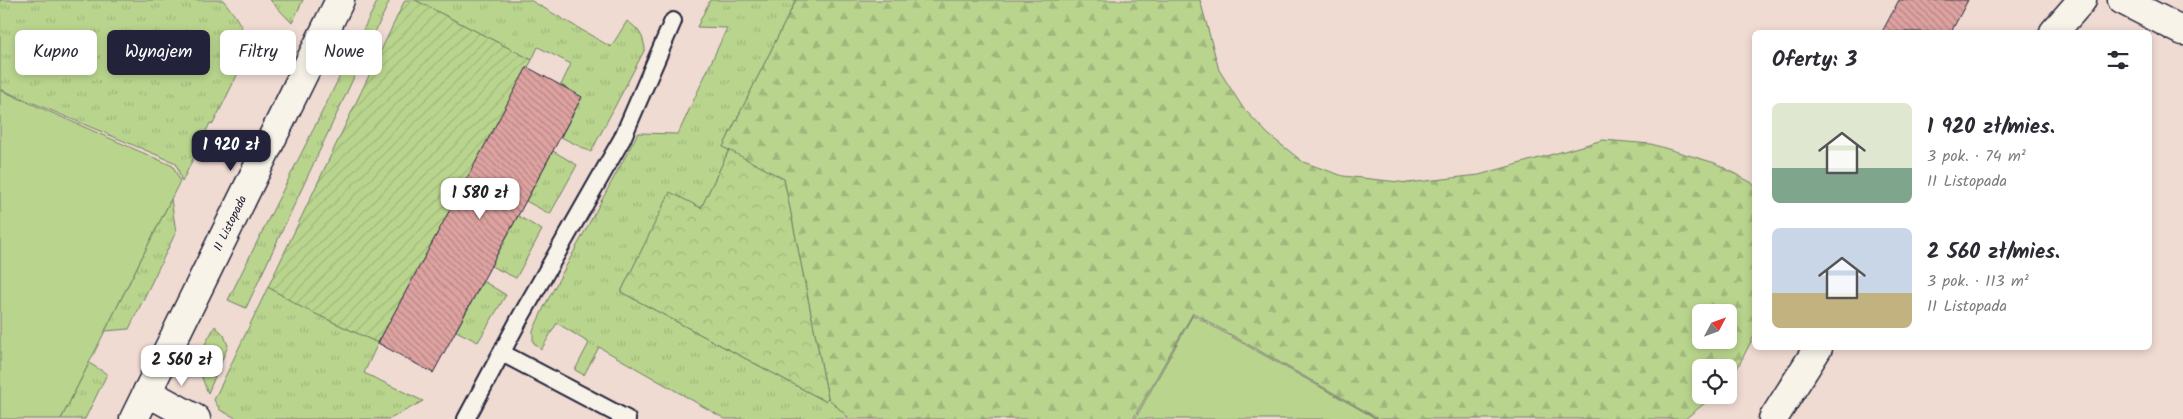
<!DOCTYPE html>
<html lang="pl">
<meta charset="utf-8">
<style>
body{margin:0;font-family:Kalam,sans-serif;background:#f7f7f7;color:#2b2b33;height:100vh;display:flex;flex-direction:column;font-size:19px;white-space:nowrap}
*{box-sizing:border-box;margin:0}
p{font-size:16px;color:#7c7c81}
.icon{flex:none;width:28px;height:28px;fill:none;stroke:currentColor;stroke-width:2;stroke-linecap:round;stroke-linejoin:round}
.map{position:relative;flex:1;overflow:hidden}
.drawer{position:absolute;left:1752px;top:30px;width:400px;height:320px;display:flex;flex-direction:column;background:#fff;border-radius:8px;box-shadow:0 2px 8px #0003}
.drawer>*{flex:none}
.guide{position:absolute;left:15px;top:30px;width:475px;height:45px;display:flex;gap:10px}
.needle{width:32px;rotate:49deg}
.buttons{position:absolute;left:1692px;top:304px;display:grid;gap:10px}
.buttons a{display:grid;place-items:center;width:45px;height:45px;border-radius:8px;background:#fff;box-shadow:0 2px 8px #0003;font-size:25px}
.price{position:absolute;translate:-50% -42px;padding:0 11px;border-radius:10px;background:#fff;color:#222;font-size:16px;line-height:32px;filter:drop-shadow(0 1px 2px #0008)}
.price::after{content:'';position:absolute;left:50%;top:30px;width:15px;height:11px;margin-left:-8px;background:inherit;clip-path:polygon(0 0,100% 0,50% 100%)}
.price.current{background:#22223b;color:#fff}
ul{padding:0;list-style:none}
li{display:flex;align-items:center;gap:15px;height:125px;padding:0 20px}
li span{display:grid;place-items:center;flex:none;width:140px;height:100px;border-radius:8px;color:#555}
li>.icon{margin-inline-start:auto}
span .icon{width:60px;height:60px;fill:#fffc;stroke-width:1}
li b{font-size:21px}
h2{display:flex;justify-content:space-between;align-items:center;height:60px;padding:0 20px;font-size:21px}
.pill{padding:0 18px;border-radius:8px;background:#fff;box-shadow:0 2px 8px #0003;font-size:18px;line-height:45px}
.pill.current{background:#22223b;color:#fff}
.map>svg:first-child{display:block}
.grass{fill:url(#grass-tufts);stroke:#6e7c64}
.forest{fill:url(#forest-firs);stroke:#6e7c64;fill-rule:evenodd}
.park{fill:url(#park-crowns);stroke:#6e7c64}
.garden{fill:url(#garden-furrows);stroke:#6e7c64}
.pitch{fill:#b9d58d;stroke:#6e7c64}
.building{fill:url(#building-back-hatch);stroke:#22223b}
.lines{fill:none;stroke-linecap:round;stroke-linejoin:round}
.service-casing{stroke:#22223b;stroke-width:20}
.minor-casing{stroke:#22223b;stroke-width:31}
.tertiary-casing{stroke:#22223b;stroke-width:31}
.service{stroke:#f7f3e8;stroke-width:16}
.minor{stroke:#f7f3e8;stroke-width:28}
.tertiary{stroke:#f7f3e8;stroke-width:28}
.labels{text-anchor:middle;stroke-width:4;stroke-linejoin:round;paint-order:stroke}
.street-label{font-size:12px;fill:#22223b;stroke:#f7f3e8}
</style>
<div class="map">
<svg width="2183" height="419" viewBox="0 0 2183 419">
<defs>
<pattern id="grass-tufts" width="24" height="20" patternUnits="userSpaceOnUse" patternTransform="scale(1.25)"><rect width="24" height="20" fill="#b9d58d"/><path d="M3 7l-1-3M5 7V3M7 7l1-3M15 17l-1-3M17 17v-4M19 17l1-3" fill="none" stroke="#9fb77b"/></pattern>
<pattern id="forest-firs" width="22" height="20" patternUnits="userSpaceOnUse" patternTransform="scale(1.25)"><rect width="22" height="20" fill="#b9d58d"/><path d="M5 1l3.5 6h-7zM16 11l3.5 6h-7z" fill="#9fb77b"/></pattern>
<pattern id="park-crowns" width="20" height="18" patternUnits="userSpaceOnUse" patternTransform="scale(1.25)"><rect width="20" height="18" fill="#b9d58d"/><path d="M2 6a3 3 0 1 1 6 0M12 15a3 3 0 1 1 6 0" fill="none" stroke="#9fb77b"/></pattern>
<pattern id="garden-furrows" width="10" height="10" patternUnits="userSpaceOnUse" patternTransform="scale(1.25)"><rect width="10" height="10" fill="#b9d58d"/><path d="M-1 1l2-2M0 10L10 0M9 11l2-2" fill="none" stroke="#9fb77b"/></pattern>
<pattern id="building-back-hatch" width="6" height="6" patternUnits="userSpaceOnUse" patternTransform="scale(1.25)"><rect width="6" height="6" fill="#dea3a1"/><path d="M-1 5l2 2M0 0l6 6M5-1l2 2" fill="none" stroke="#b48484"/></pattern>
</defs>
<rect width="100%" height="100%" fill="#f0dbd3"/>
<filter id="ink" filterUnits="userSpaceOnUse"><feTurbulence type="fractalNoise" baseFrequency=".02" numOctaves="2"/><feDisplacementMap in="SourceGraphic" scale="10" xChannelSelector="R" yChannelSelector="G"/><feConvolveMatrix kernelMatrix="1 2 1 2 8 2 1 2 1" color-interpolation-filters="sRGB"/></filter>
<g filter="url(#ink)">
<g class="grass">
<path d="M0 0H223C236 16 249 34 247 55L213 124 210 123 182 182 176 163 0 89Z"/>
<polygon points="270,0 303,0 292,23"/>
<polygon points="378,0 390,0 246,308 228,300"/>
<path d="M415 0H530L611 47 627 21C639 29 643 35 645 49L591 152 561 137 582 97 561 85 571 64 538 47 532 60Z"/>
<polygon points="710,0 796,0 723,147 729,150 701,208 670,193 621,292 825,401 828,398 850,419 725,419 599,347 584,375 575,370 589,343 557,323 541,350 533,342 533,331 545,305 638,133 678,134 727,28 697,27"/>
<polygon points="553,151 577,165 550,214 526,201"/>
<polygon points="171,199 176,232 129,329 105,331"/>
<polygon points="518,216 542,230 516,278 491,266"/>
<polygon points="483,281 506,295 478,342 456,331"/>
<polygon points="268,287 301,307 378,343 364,373 423,401 390,419 238,419 220,410 214,400"/>
<path d="M215 326 224 335 228 346 208 393C193 357 198 358 215 326Z"/>
<polygon points="89,363 107,374 85,419 61,419"/>
</g>
<path class="forest" d="M796 0H1200L1219 70 1243 108 1269 135 1303 162 1343 176 1408 183 1479 175 1603 140 1651 144 1715 163 1752 183 1755 187V334L1729 384V368H1701V395H1715L1685 419H1379L1193 313 1133 419H850L828 398 784 180 723 147ZM1701 312H1729V340H1701Z"/>
<polygon class="park" points="729,150 784,179 828,398 825,401 621,292 670,192 701,208"/>
<polygon class="garden" points="405,0 415,0 532,60 378,343 301,307 268,287"/>
<g class="pitch">
<polygon points="0,90 173,166 180,181 61,419 0,419"/>
<polygon points="1193,315 1377,419 1135,419"/>
</g>
<g class="building">
<polygon points="1899,0 1968,0 1951,32 1882,32"/>
<polygon points="527,67 582,97 433,373 378,343"/>
</g>
<g class="lines">
<g class="service-casing">
<g id="service">
<polyline points="502,353 627,419"/>
<polyline points="466,419 520,318 622,139 673,21"/>
</g>
</g>
<g class="minor-casing">
<g id="minor">
<polyline points="2122,0 2183,31"/>
<polyline points="2054,32 2082,0"/>
<polyline points="147,392 196,419"/>
<polyline points="1773,419 1818,348"/>
</g>
</g>
<g class="tertiary-casing">
<polyline id="tertiary" points="134,419 340,0"/>
</g>
<use href="#service" class="service"/>
<use href="#minor" class="minor"/>
<use href="#tertiary" class="tertiary"/>
</g>
</g>
<g class="labels">
<g class="street-label">
<text transform="translate(230 223) rotate(-64)" y="4">11 Listopada</text>
</g>
</g>
</svg>
<div class="buttons">
<a><svg class="needle" viewBox="-14 -14 28 28"><path d="M0-13l5 13h-10z" fill="#e53935"/><path d="M0 13l5-13h-10z" fill="#7c7c81"/></svg></a>
<a><svg class="icon" aria-label="locate" viewBox="0 0 24 24"><circle cx="12" cy="12" r="6"/><path d="M12 2v4M12 18v4M2 12h4M18 12h4"/></svg></a>
</div>
<b class="price current" style="left:231px;top:172px">1 920 zł</b>
<b class="price" style="left:480px;top:220px">1 580 zł</b>
<b class="price" style="left:182px;top:387px">2 560 zł</b>
<div class="guide">
<a class="pill">Kupno</a>
<a class="pill current">Wynajem</a>
<a class="pill">Filtry</a>
<a class="pill">Nowe</a>
</div>
<section class="drawer">
<h2>Oferty: 3<svg class="icon" aria-label="filters" viewBox="0 0 24 24"><path d="M4 7h16M4 17h16"/><circle cx="9" cy="7" r="2"/><circle cx="15" cy="17" r="2"/></svg></h2>
<ul>
<li><span style="background:linear-gradient(#dfe7d0 65%,#7fa58c 0)"><svg class="icon" aria-label="home" viewBox="0 0 24 24"><path d="M3 11l9-7 9 7M6 9v11h12V9"/></svg></span><div><b>1 920 zł/mies.</b><p>3 pok. · 74 m²</p><p>11 Listopada</p></div></li>
<li><span style="background:linear-gradient(#c9d6e8 65%,#c2b280 0)"><svg class="icon" aria-label="home" viewBox="0 0 24 24"><path d="M3 11l9-7 9 7M6 9v11h12V9"/></svg></span><div><b>2 560 zł/mies.</b><p>3 pok. · 113 m²</p><p>11 Listopada</p></div></li>
</ul>
</section>
</div>
